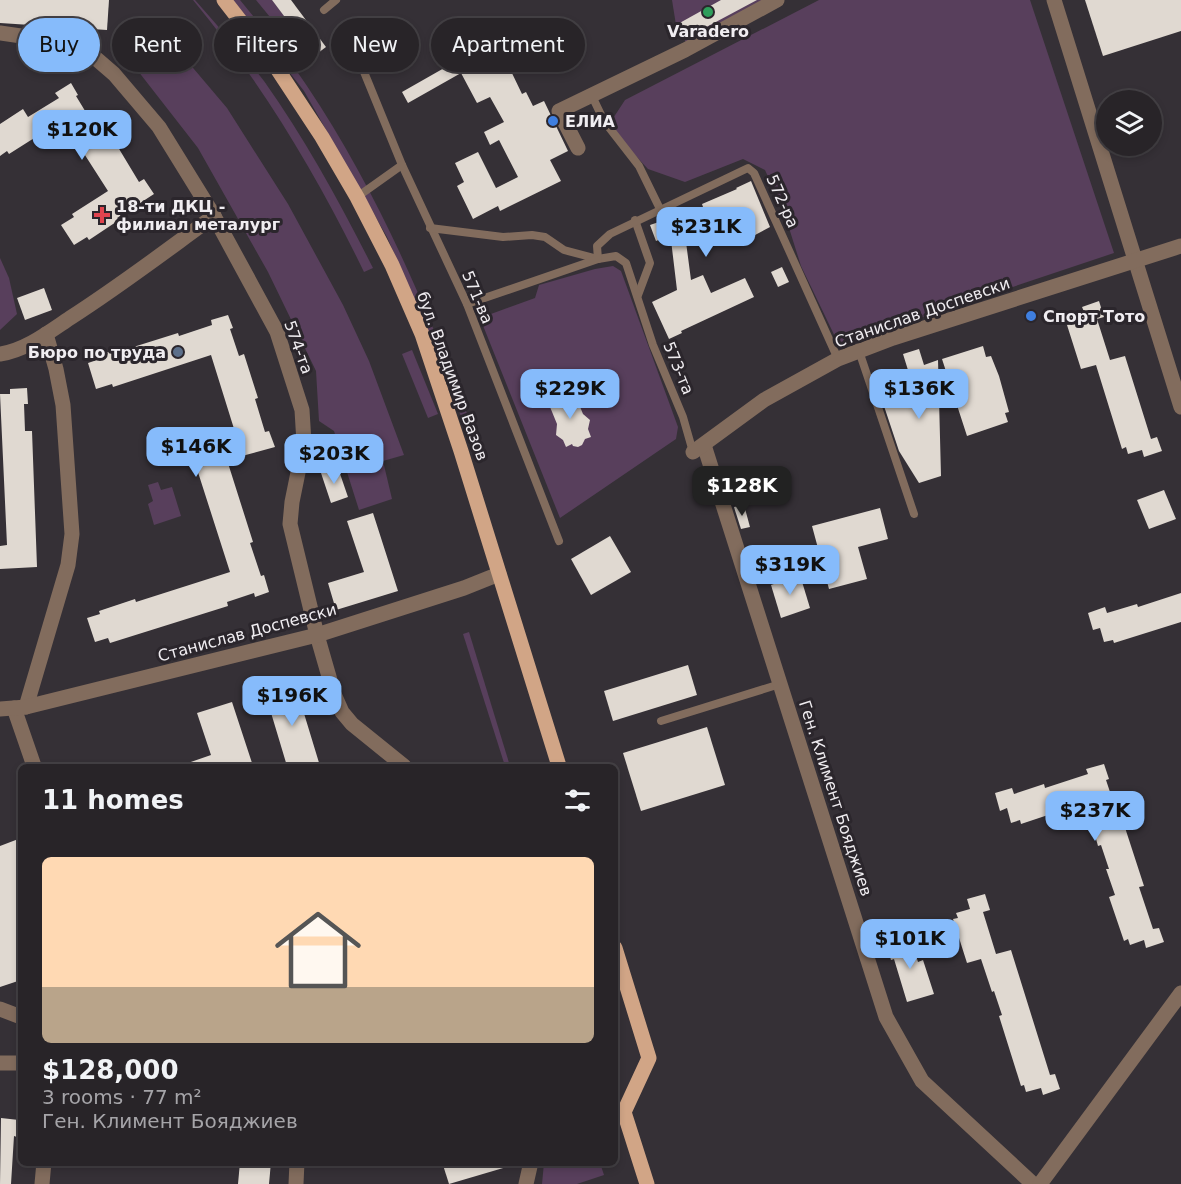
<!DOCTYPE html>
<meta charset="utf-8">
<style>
body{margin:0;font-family:"DejaVu Sans",sans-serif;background:#343034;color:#f1f3f6;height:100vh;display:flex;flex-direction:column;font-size:22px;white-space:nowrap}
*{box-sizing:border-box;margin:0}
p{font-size:20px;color:#a5a4a8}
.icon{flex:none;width:33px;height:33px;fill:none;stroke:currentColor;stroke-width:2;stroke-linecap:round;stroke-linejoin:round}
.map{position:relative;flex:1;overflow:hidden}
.sheet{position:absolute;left:18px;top:764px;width:600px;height:402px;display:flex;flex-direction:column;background:#282428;border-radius:9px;box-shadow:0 3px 9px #0003,0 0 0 2px #444145}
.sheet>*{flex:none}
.hud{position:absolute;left:18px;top:18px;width:600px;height:54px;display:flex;gap:12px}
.buttons{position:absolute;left:1096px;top:90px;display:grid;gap:12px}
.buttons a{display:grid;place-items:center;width:66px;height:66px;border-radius:50%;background:#282428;box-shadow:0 3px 9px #0003,0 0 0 2px #444145;font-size:30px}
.price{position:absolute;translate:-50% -51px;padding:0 14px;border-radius:12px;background:#86bbfb;color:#111;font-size:20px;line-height:39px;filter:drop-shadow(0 2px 3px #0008)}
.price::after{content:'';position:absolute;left:50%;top:36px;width:18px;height:14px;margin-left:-9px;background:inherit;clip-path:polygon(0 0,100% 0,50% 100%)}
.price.selected{background:#222;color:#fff}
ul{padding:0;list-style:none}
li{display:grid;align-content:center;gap:12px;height:318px;padding:0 24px}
li span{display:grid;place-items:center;height:186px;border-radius:9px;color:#555}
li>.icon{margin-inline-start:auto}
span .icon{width:108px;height:108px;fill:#fffc;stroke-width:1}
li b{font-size:26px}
h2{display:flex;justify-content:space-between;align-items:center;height:72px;padding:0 24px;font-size:26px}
.pill{padding:0 21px;border-radius:27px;background:#282428;box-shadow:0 3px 9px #0003,0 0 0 2px #444145;font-size:21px;line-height:54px}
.pill.selected{background:#86bbfb;color:#111}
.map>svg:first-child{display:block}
.green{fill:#583f5c}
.building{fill:#e0d9d1}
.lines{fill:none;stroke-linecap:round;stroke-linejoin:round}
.lane{stroke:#826c5d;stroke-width:8}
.street{stroke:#826c5d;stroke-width:15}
.primary{stroke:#d1a586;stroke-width:15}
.leisure-dot{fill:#2e9e5b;stroke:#2b262c;stroke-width:2}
.shop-dot{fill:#3f7fe0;stroke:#2b262c;stroke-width:2}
.health-dot{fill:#e0444e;stroke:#2b262c;stroke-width:2}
.service-dot{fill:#5c6f8a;stroke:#2b262c;stroke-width:2}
.labels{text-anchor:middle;stroke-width:6;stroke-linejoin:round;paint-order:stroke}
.poi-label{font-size:16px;font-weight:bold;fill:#f0edf1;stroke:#2b262c;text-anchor:start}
.street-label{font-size:16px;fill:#f0edf1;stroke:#2b262c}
</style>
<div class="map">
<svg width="1181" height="1184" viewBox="0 0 1181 1184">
<rect width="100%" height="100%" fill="#353036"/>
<g class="green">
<path d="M193 0H195C218 27 243 53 264 81 306 140 340 203 373 268L364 272C317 175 262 83 193 0Z"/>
<path d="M233 0H240C263 28 287 56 307 86 376 189 424 301 468 416L462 419 426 326 387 237 304 91Z"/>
<polygon points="256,0 272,0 314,56 307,62"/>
<polygon points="672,0 764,0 687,44 676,25"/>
<polygon points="819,0 1030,0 1114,253 887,329 840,347 801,266 784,212 765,170 743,159 685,182 648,169 608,126 625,100"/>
<polygon points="166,36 227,108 288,204 343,305 369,361 404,455 383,461 392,499 359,510 334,431 319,421 316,371 268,272 198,148 131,62"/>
<polygon points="0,258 9,278 17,314 0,330"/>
<polygon points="613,266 621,271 678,427 676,439 560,518 480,318 535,298 539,285 595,269"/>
<polygon points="412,350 438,414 428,418 402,354"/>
<polygon points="158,482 161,490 172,487 181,516 154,525 148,504 153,501 148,485"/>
<polygon points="469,632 510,766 505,766 463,634"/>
<polygon points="544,1163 600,1163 604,1175 577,1184 542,1184"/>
</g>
<g class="building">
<polygon points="0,0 109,0 107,30 0,23"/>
<polygon points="272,0 291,0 326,47 314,56"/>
<polygon points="721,0 757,0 684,39 676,25"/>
<polygon points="1085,0 1181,0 1181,31 1103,56"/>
<polygon points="499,40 505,52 513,48 522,64 510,69 522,94 526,92 533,106 544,101 568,151 550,160 561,181 500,211 498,206 473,219 457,186 464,182 455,163 478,152 496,188 518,177 499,140 490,145 484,132 504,122 490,97 477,103 461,73 408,103 402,92 460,59"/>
<polygon points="71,83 78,95 76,96 90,119 98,114 139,182 144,179 154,194 117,218 119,220 89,240 87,237 74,245 61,225 74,217 72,214 108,191 65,124 42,139 39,135 9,154 7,151 0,156 0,124 23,109 28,117 59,98 55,93"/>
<polygon points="751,181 770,227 742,242 732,222 710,231 711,234 686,242 691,280 703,275 711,293 745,278 754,297 681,331 682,333 669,339 652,302 677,290 671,240 662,243 661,239 656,241 650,225 703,207 702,204 737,189 736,188"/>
<polygon points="782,267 789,282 778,287 771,272"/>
<polygon points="44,288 52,310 25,320 17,298"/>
<polygon points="1099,301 1104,317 1097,319 1110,360 1125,356 1151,439 1157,437 1162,451 1144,457 1142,450 1128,454 1126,447 1122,449 1096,365 1081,369 1067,325 1072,324 1070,318 1085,314 1082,307"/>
<polygon points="228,315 233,328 230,329 239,356 244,354 258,398 255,399 265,432 269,431 275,447 227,460 253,542 250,543 261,576 264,575 269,592 255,597 254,593 227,602 228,606 110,643 108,638 95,642 87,618 100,614 99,611 135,599 136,602 230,572 196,466 198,465 195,457 211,451 210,447 228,441 227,435 235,432 211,355 113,387 112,384 96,389 88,363 103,358 102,354 126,346 127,349 178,333 179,336 212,325 211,320"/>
<polygon points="983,346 986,357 991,356 999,376 1009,412 1005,413 1008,422 967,436 942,359"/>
<polygon points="919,349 924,365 938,360 941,476 919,483 899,451 884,406 916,396 903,354"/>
<polygon points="27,388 28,404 24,404 25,431 32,431 37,567 0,569 0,546 7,545 0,394 10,394 10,389"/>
<polygon points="574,392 583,414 590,420 588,429 591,437 585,439 582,445 578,447 573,446 572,444 566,447 563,440 556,435 557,424 548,402"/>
<polygon points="338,468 348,497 331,503 321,473"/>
<polygon points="1164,490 1176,519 1149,529 1137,500"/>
<polygon points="744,505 750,527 741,529 734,507"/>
<polygon points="880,508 888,539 858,547 867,579 829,589 812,526"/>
<polygon points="373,513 398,591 336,610 328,583 364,572 347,521"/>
<polygon points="610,536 631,572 591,595 571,559"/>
<polygon points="800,575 810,608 781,618 771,585"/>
<polygon points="1181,593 1181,622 1114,643 1113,640 1104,642 1100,628 1093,630 1088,613 1105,607 1107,613 1137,604 1138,607"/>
<polygon points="688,665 697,695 613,721 604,691"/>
<polygon points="291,682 296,698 299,697 320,766 287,766 269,706 273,705 268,689"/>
<polygon points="232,702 253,766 185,766 185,764 211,755 197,713"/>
<polygon points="707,727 725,785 641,811 623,753"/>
<polygon points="1104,764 1109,779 1106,780 1114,804 1117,803 1144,886 1139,887 1153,929 1159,928 1164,942 1146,948 1144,940 1130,945 1128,939 1124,941 1109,897 1115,895 1106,869 1109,869 1101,845 1098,846 1093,828 1095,827 1087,802 1021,824 1020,820 1011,823 1007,808 1000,811 995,793 1012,788 1014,794 1044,784 1045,788 1088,774 1086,769"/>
<polygon points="21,838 21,980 0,987 0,846"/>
<polygon points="985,894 990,910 983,912 996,954 1011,950 1050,1075 1055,1074 1060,1089 1043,1095 1041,1088 1026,1092 1024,1085 1021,1086 999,1016 1002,1015 994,991 992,992 981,959 967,963 953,919 958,918 956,913 970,909 967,899"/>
<polygon points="903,938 913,946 918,962 923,960 934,994 907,1002 894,959 891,960 886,943"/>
<polygon points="1,1118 19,1120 17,1137 14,1136 11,1184 0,1184"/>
<polygon points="240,1162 271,1162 269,1184 238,1184"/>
<polygon points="452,1162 510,1162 510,1166 449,1184 443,1165"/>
</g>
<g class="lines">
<g class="lane">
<polyline points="324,10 336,0"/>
<polyline points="362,67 402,165 467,304 559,541"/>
<polyline points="592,96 604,121 639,166 660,209"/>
<polyline points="357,197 402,165"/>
<polyline points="635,220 650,263 638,295"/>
<polyline points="430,228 503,237 532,235 545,237 564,250 598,259 616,256 626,263 653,345 683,417 693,452"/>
<polyline points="467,304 598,259 597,246 610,234 748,168 754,173 838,359"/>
<polyline points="859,351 914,514"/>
<polyline points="661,721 780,684"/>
</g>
<g class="street">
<polyline points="1054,0 1181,407"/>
<polyline points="0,33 76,44 85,49 114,74 159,127 214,216 277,332 302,410 304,443 292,502 290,524 317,635 334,694 342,712 352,724 404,766"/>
<polyline points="578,148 559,111 685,50 777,0"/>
<path d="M0 354C26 350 49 332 70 318 120 286 167 250 214 216"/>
<polyline points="704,445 886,1017 922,1081 1033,1184"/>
<polyline points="693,452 764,400 838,359 893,338 1181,246"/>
<polyline points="26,707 68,565 72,534 63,405 56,369 46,334"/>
<polyline points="14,708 34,766"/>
<polyline points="0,709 26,707 317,635 464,588 499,574"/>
<polyline points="0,1009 21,1017"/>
<polyline points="0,1063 21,1063"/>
<polyline points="42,1184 44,1162"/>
<polyline points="296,1184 297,1162"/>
<polyline points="526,1184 531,1162"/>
<polyline points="1040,1184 1181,993"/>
</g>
<g class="primary">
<polyline points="224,0 274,64 322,137 357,197 392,265 422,334 461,451 559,766"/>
<polyline points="615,948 649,1058 624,1112 647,1184"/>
</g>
</g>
<circle class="leisure-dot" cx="708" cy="12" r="6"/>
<g class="shop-dot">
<circle cx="553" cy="121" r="6"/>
<circle cx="1031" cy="316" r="6"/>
</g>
<path class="health-dot" d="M99 206h6v6h6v6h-6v6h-6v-6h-6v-6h6z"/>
<circle class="service-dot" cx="178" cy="352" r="6"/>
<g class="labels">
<g class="poi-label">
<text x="708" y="37" text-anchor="middle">Varadero</text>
<text x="565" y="127">ЕЛИА</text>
<text x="116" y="212">18-ти ДКЦ -<tspan x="116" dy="18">филиал металург</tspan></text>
<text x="1043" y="322">Спорт Тото</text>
<text x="166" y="358" text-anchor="end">Бюро по труда</text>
</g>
<g class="street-label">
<text transform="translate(783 201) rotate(66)" y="6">572-ра</text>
<text transform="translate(478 297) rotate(67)" y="6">571-ва</text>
<text transform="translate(922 312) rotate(-19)" y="6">Станислав Доспевски</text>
<text transform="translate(299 347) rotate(70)" y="6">574-та</text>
<text transform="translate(679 368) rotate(68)" y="6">573-та</text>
<text transform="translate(453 376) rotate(70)" y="6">бул. Владимир Вазов</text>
<text transform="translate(247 632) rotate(-15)" y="6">Станислав Доспевски</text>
<text transform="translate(836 798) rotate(72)" y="6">Ген. Климент Бояджиев</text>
</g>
</g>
</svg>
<div class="buttons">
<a><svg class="icon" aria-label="layers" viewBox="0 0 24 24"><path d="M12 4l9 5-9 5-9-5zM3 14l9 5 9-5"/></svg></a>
</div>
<b class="price" style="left:82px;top:161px">$120K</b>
<b class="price" style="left:706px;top:258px">$231K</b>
<b class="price" style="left:570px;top:420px">$229K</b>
<b class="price" style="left:919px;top:420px">$136K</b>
<b class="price" style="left:196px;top:478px">$146K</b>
<b class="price" style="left:334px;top:485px">$203K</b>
<b class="price selected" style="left:742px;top:517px">$128K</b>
<b class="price" style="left:790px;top:596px">$319K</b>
<b class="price" style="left:292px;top:727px">$196K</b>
<b class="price" style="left:1095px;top:842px">$237K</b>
<b class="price" style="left:910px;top:970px">$101K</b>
<div class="hud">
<a class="pill selected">Buy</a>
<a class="pill">Rent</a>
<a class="pill">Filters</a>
<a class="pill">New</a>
<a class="pill">Apartment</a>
</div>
<section class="sheet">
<h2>11 homes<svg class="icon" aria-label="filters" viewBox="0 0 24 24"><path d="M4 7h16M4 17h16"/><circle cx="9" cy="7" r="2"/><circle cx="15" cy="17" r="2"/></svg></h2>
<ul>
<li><span style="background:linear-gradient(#ffd9b3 70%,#b9a48a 0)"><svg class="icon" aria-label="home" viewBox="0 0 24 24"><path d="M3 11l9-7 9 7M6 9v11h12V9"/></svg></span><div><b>$128,000</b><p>3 rooms · 77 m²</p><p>Ген. Климент Бояджиев</p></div></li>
</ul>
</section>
</div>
